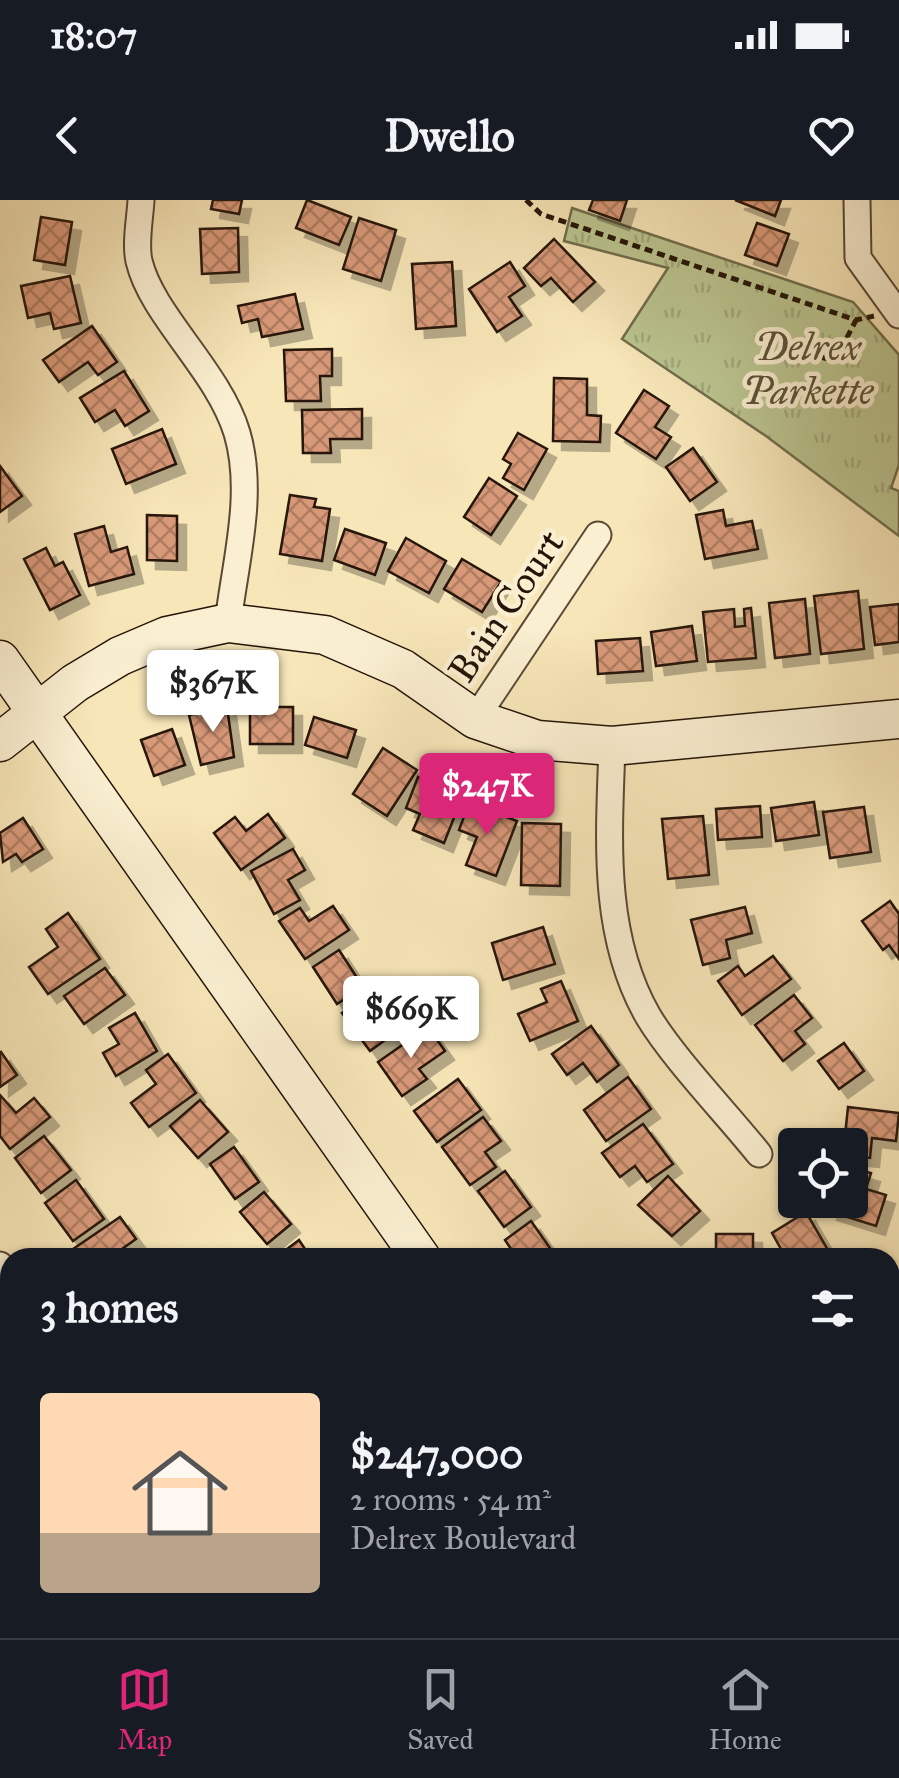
<!DOCTYPE html>
<meta charset="utf-8">
<style>
body{margin:0;font-family:"IM FELL Great Primer",serif;background:#20242c;color:#f1f3f6;height:100vh;display:flex;flex-direction:column;font-size:38px;white-space:nowrap}
*{box-sizing:border-box;margin:0}
p{font-size:32px;color:#9ea1a6}
.icon{flex:none;width:55px;height:55px;fill:none;stroke:currentColor;stroke-width:2;stroke-linecap:round;stroke-linejoin:round}
.map{position:relative;flex:1;overflow:hidden}
.panel{position:absolute;left:0px;top:1048px;width:900px;height:392px;display:flex;flex-direction:column;background:#171b24;border-radius:30px 30px 0 0;box-shadow:0 2px 8px #0004}
.panel>*{flex:none}
.fabs{position:absolute;left:778px;top:928px;display:grid;gap:20px}
.fabs a{display:grid;place-items:center;width:90px;height:90px;border-radius:10px;background:#171b24;box-shadow:0 2px 8px #0004;font-size:50px}
.price{position:absolute;translate:-50% -85px;padding:0 22px;border-radius:10px;background:#fff;color:#222;font-size:32px;line-height:65px;filter:drop-shadow(0 2px 5px #0008)}
.price::after{content:'';position:absolute;left:50%;top:60px;width:30px;height:22px;margin-left:-15px;background:inherit;clip-path:polygon(0 0,100% 0,50% 100%)}
.price.selected{background:#db2777;color:#fff}
ul{padding:0;list-style:none}
li{display:flex;align-items:center;gap:30px;height:250px;padding:0 40px}
li+li{border-top:2px solid #363941}
li span{display:grid;place-items:center;flex:none;width:280px;height:200px;border-radius:10px;color:#555}
li>.icon{margin-inline-start:auto}
span .icon{width:120px;height:120px;fill:#fffc;stroke-width:1}
li b{font-size:42px}
h2{display:flex;justify-content:space-between;align-items:center;height:120px;padding:0 40px;font-size:42px}
.status{display:flex;justify-content:space-between;align-items:center;height:70px;padding:0 50px;background:#171b24;direction:ltr}
.status svg{height:28px;fill:currentColor}
header{display:flex;justify-content:space-between;align-items:center;height:130px;padding:0 40px;background:#171b24;font-size:45px;font-weight:700}
.tabs{display:flex;justify-content:space-around;align-items:center;height:140px;border-top:2px solid #363941;background:#171b24;font-size:28px;color:#9ea1a6}
.tabs a{display:grid;justify-items:center;gap:5px}
.tabs .selected{color:#db2777}
.map>svg:first-child{display:block}
.park{fill:url(#park-tufts);stroke:#706d4c;stroke-width:2.5}
.building{fill:url(#building-cross-hatch);stroke:#251508;stroke-width:2.5;filter:url(#shadow)}
.lines{fill:none;stroke-linecap:round;stroke-linejoin:round}
.street-casing{stroke:#5a4934;stroke-width:29}
.secondary-casing{stroke:#251508;stroke-width:41}
.path{stroke:#251508;stroke-width:5;stroke-dasharray:8 5;stroke-linecap:butt}
.street{stroke:#faefd1;stroke-width:25}
.secondary{stroke:#faefd1;stroke-width:38}
.labels{text-anchor:middle;stroke-width:9;stroke-linejoin:round;paint-order:stroke}
.park-label{font-size:38px;font-style:italic;fill:#5a5338;stroke:#faefd1}
.street-label{font-size:38px;fill:#251508;stroke:#faefd1}
</style>
<div class="status"><b>18:07</b><svg viewBox="0 0 49 12"><path d="M0 12V9h3v3zM5 12V6h3v6zM10 12V3h3v9zM15 12V0h3v12zM26 1h20v11H26zM47 4h2v5h-2z"/></svg></div>
<header><svg class="icon" aria-label="back" viewBox="0 0 24 24"><path d="M15 5l-7 7 7 7"/></svg>Dwello<svg class="icon" aria-label="heart" viewBox="0 0 24 24"><path d="M12 20l-8-8c-3-5 5-10 8-4 3-6 11-1 8 4z"/></svg></header>
<div class="map">
<svg width="899" height="1438" viewBox="0 0 899 1438">
<defs>
<pattern id="park-tufts" width="24" height="20" patternUnits="userSpaceOnUse" patternTransform="scale(2.5)"><rect width="24" height="20" fill="#bbc590"/><path d="M3 7l-1-3M5 7V3M7 7l1-3M15 17l-1-3M17 17v-4M19 17l1-3" fill="none" stroke="#a1a87b"/></pattern>
<pattern id="building-cross-hatch" width="8" height="8" patternUnits="userSpaceOnUse" patternTransform="scale(2.5)"><rect width="8" height="8" fill="#d89979"/><path d="M0 0l8 8M0 8l8-8" fill="none" stroke="#af7c61"/></pattern>
<filter id="shadow"><feDropShadow dx="9" dy="9" stdDeviation="0" flood-color="#0004"/></filter>
</defs>
<rect width="100%" height="100%" fill="#f7e6b8"/>
<filter id="stains"><feTurbulence type="fractalNoise" baseFrequency=".002" numOctaves="4"/><feColorMatrix values="0 0 0 0 .2 0 0 0 0 .09 0 0 0 0 .02 0 0 0 .5 -.17"/></filter>
<radialGradient id="worn" r=".72"><stop offset=".6" stop-color="#630" stop-opacity="0"/><stop offset="1" stop-color="#630" stop-opacity=".3"/></radialGradient>
<polygon class="park" points="572,8 853,102 899,155 899,265 891,288 899,291 899,336 766,236 622,139 668,68 564,41"/>
<g class="building">
<polygon points="213,0 242,0 239,14 211,9"/>
<polygon points="307,0 351,17 339,45 296,28"/>
<polygon points="593,0 627,0 620,21 589,10"/>
<polygon points="735,0 781,0 775,16"/>
<polygon points="41,17 72,22 65,65 34,60"/>
<polygon points="359,18 396,30 381,81 343,69"/>
<polygon points="757,23 789,34 777,66 745,55"/>
<polygon points="238,28 239,72 202,74 200,29"/>
<polygon points="554,39 595,82 573,102 551,78 541,86 524,68"/>
<polygon points="452,62 456,126 416,129 412,64"/>
<polygon points="510,62 525,86 509,97 522,116 497,132 469,89"/>
<polygon points="70,76 81,123 54,129 50,113 28,118 21,86"/>
<polygon points="295,94 303,129 262,137 258,119 242,123 238,106"/>
<polygon points="92,126 117,162 98,175 88,162 59,182 43,160"/>
<polygon points="332,149 332,176 320,176 321,201 286,201 284,150"/>
<polygon points="124,171 149,211 125,226 115,210 95,222 80,198"/>
<polygon points="554,178 587,179 587,215 601,216 600,242 553,241"/>
<polygon points="644,190 669,206 655,227 671,237 656,259 616,233"/>
<polygon points="362,209 362,239 330,239 331,253 303,253 302,210"/>
<polygon points="162,229 176,264 126,284 112,249"/>
<polygon points="518,233 547,249 524,290 503,278 511,264 503,259"/>
<polygon points="693,248 717,282 690,301 666,267"/>
<polygon points="0,266 22,296 0,312"/>
<polygon points="489,278 517,296 491,335 464,317"/>
<polygon points="290,295 316,299 314,307 330,309 322,361 280,354"/>
<polygon points="723,310 726,326 752,321 758,349 705,359 696,315"/>
<polygon points="147,315 177,316 177,361 147,360"/>
<polygon points="104,326 111,352 127,347 134,374 89,386 75,334"/>
<polygon points="345,329 386,343 375,375 334,360"/>
<polygon points="406,338 446,361 429,393 388,371"/>
<polygon points="46,348 55,366 63,362 80,395 50,410 24,359"/>
<polygon points="462,359 501,382 482,412 444,389"/>
<polygon points="858,391 864,449 821,454 814,396"/>
<polygon points="805,399 810,454 775,458 769,403"/>
<polygon points="899,404 899,442 875,445 870,407"/>
<polygon points="751,408 756,458 708,462 703,412 734,409 735,427 745,426 744,409"/>
<polygon points="692,426 697,461 656,466 651,432"/>
<polygon points="640,438 643,471 598,474 596,441"/>
<polygon points="227,507 234,557 201,565 189,515"/>
<rect x="250" y="507" width="43" height="37"/>
<polygon points="314,517 356,530 347,558 305,545"/>
<polygon points="172,529 185,565 154,576 141,540"/>
<polygon points="383,548 417,570 387,616 353,594"/>
<polygon points="418,577 463,595 444,643 413,630 420,614 406,608"/>
<polygon points="814,602 819,635 776,641 771,608"/>
<polygon points="469,603 517,621 496,676 466,665 477,637 459,630"/>
<polygon points="760,606 762,637 718,640 716,609"/>
<polygon points="864,607 871,652 830,658 823,612"/>
<polygon points="268,614 285,638 241,670 214,633 235,617 246,631"/>
<polygon points="703,616 709,675 668,679 662,619"/>
<polygon points="23,618 43,649 22,662 16,654 3,662 0,633"/>
<polygon points="522,623 561,624 560,686 521,685"/>
<polygon points="293,649 305,670 288,680 300,700 274,714 251,671"/>
<polygon points="890,701 899,714 899,759 889,745 883,750 862,721"/>
<polygon points="333,706 349,730 305,759 279,721 300,708 309,721"/>
<polygon points="745,707 752,733 726,740 730,758 703,765 691,720"/>
<polygon points="68,713 100,759 48,794 29,767 58,747 46,729"/>
<polygon points="543,727 555,764 503,780 492,743"/>
<polygon points="339,750 363,787 337,804 313,767"/>
<polygon points="773,756 791,779 742,815 718,781 738,766 745,776"/>
<polygon points="105,768 125,795 84,824 64,796"/>
<polygon points="561,781 578,821 530,841 518,814 547,802 541,789"/>
<polygon points="398,795 415,818 370,851 342,813 365,796 375,811"/>
<polygon points="794,795 812,818 795,831 805,844 783,861 755,825"/>
<polygon points="135,813 157,851 116,876 103,853 119,844 109,828"/>
<polygon points="591,826 619,865 597,882 583,863 567,875 552,854"/>
<polygon points="428,827 445,851 419,869 427,879 402,896 378,862"/>
<polygon points="844,843 864,871 839,889 818,861"/>
<polygon points="1,852 17,875 0,887 0,853"/>
<polygon points="168,854 196,893 149,927 131,903 156,884 146,870"/>
<polygon points="628,877 651,909 606,941 584,910"/>
<polygon points="458,879 481,910 437,942 414,911"/>
<polygon points="0,895 16,913 34,898 50,917 10,949 0,936"/>
<polygon points="200,900 228,932 198,958 170,926"/>
<polygon points="848,907 899,913 896,941 872,938 870,958 850,956 850,945 844,945"/>
<polygon points="483,917 501,941 485,952 496,967 470,985 442,947"/>
<polygon points="643,924 673,964 647,982 635,966 620,977 602,953"/>
<polygon points="44,936 71,970 41,993 15,958"/>
<polygon points="234,947 259,982 235,999 210,964"/>
<polygon points="850,967 871,973 866,989 886,995 876,1026 828,1011 832,1000 850,1000"/>
<polygon points="505,971 531,1007 504,1027 478,991"/>
<polygon points="668,976 700,1011 672,1036 638,1005"/>
<polygon points="76,980 104,1019 73,1041 45,1003"/>
<polygon points="264,992 291,1024 267,1044 240,1012"/>
<polygon points="806,1012 828,1050 815,1058 786,1058 772,1033"/>
<polygon points="120,1017 136,1039 115,1054 117,1058 79,1058 73,1049"/>
<polygon points="531,1021 557,1058 517,1058 505,1040"/>
<rect x="716" y="1034" width="37" height="24"/>
<polygon points="299,1040 311,1058 275,1058"/>
<polygon points="0,1145 10,1159 10,1189 0,1197"/>
<polygon points="1,1281 10,1294 9,1344 0,1332"/>
<polygon points="898,1281 899,1282 899,1332 890,1321 890,1287"/>
<polygon points="163,1430 198,1430 202,1438 167,1438"/>
<polygon points="348,1430 385,1430 388,1433 380,1438 354,1438"/>
<polygon points="514,1430 574,1430 580,1438 515,1438"/>
</g>
<g class="lines">
<g class="street-casing">
<g id="street">
<path d="M141 0C140 19 135 43 139 61 152 116 218 170 237 233 255 294 235 362 228 423"/>
<polyline points="857,0 858,58 899,115"/>
<polyline points="475,519 598,335"/>
<path d="M612 546C609 637 601 734 648 816 673 858 727 914 759 954"/>
<polyline points="0,1065 10,1079"/>
<polyline points="0,1429 10,1422"/>
<polyline points="279,1430 286,1438"/>
</g>
</g>
<g class="secondary-casing">
<g id="secondary">
<polyline points="0,460 421,1058"/>
<polyline points="0,542 75,483 120,456 167,436 228,423 325,435 403,469 475,519 537,540 612,546 899,519"/>
<polyline points="686,1430 692,1438"/>
</g>
</g>
<g class="path">
<polyline points="526,0 541,14 856,120 874,116"/>
<polyline points="810,154 835,161 856,120"/>
</g>
<use href="#street" class="street"/>
<use href="#secondary" class="secondary"/>
</g>
<g class="labels">
<g class="park-label">
<text x="808" y="160">Delrex<tspan x="808" dy="44">Parkette</tspan></text>
</g>
<g class="street-label">
<text transform="translate(506 406) rotate(-56)" y="13">Bain Court</text>
</g>
</g>
<rect width="100%" height="100%" filter="url(#stains)"/>
<rect width="100%" height="100%" fill="url(#worn)"/>
</svg>
<div class="fabs">
<a><svg class="icon" aria-label="locate" viewBox="0 0 24 24"><circle cx="12" cy="12" r="6"/><path d="M12 2v4M12 18v4M2 12h4M18 12h4"/></svg></a>
</div>
<b class="price" style="left:213px;top:535px">$367K</b>
<b class="price selected" style="left:487px;top:638px">$247K</b>
<b class="price" style="left:411px;top:861px">$669K</b>
<section class="panel">
<h2>3 homes<svg class="icon" aria-label="filters" viewBox="0 0 24 24"><path d="M4 7h16M4 17h16"/><circle cx="9" cy="7" r="2"/><circle cx="15" cy="17" r="2"/></svg></h2>
<ul>
<li><span style="background:linear-gradient(#ffd9b3 70%,#b9a48a 0)"><svg class="icon" aria-label="home" viewBox="0 0 24 24"><path d="M3 11l9-7 9 7M6 9v11h12V9"/></svg></span><div><b>$247,000</b><p>2 rooms · 54 m²</p><p>Delrex Boulevard</p></div></li>
</ul>
</section>
</div>
<nav class="tabs">
<a class="selected"><svg class="icon" aria-label="map" viewBox="0 0 24 24"><path d="M3 6l6-2 6 2 6-2v14l-6 2-6-2-6 2zM9 4v14M15 6v14"/></svg>Map</a>
<a><svg class="icon" aria-label="saved" viewBox="0 0 24 24"><path d="M7 4h10v16l-5-4-5 4z"/></svg>Saved</a>
<a><svg class="icon" aria-label="home" viewBox="0 0 24 24"><path d="M3 11l9-7 9 7M6 9v11h12V9"/></svg>Home</a>
</nav>
